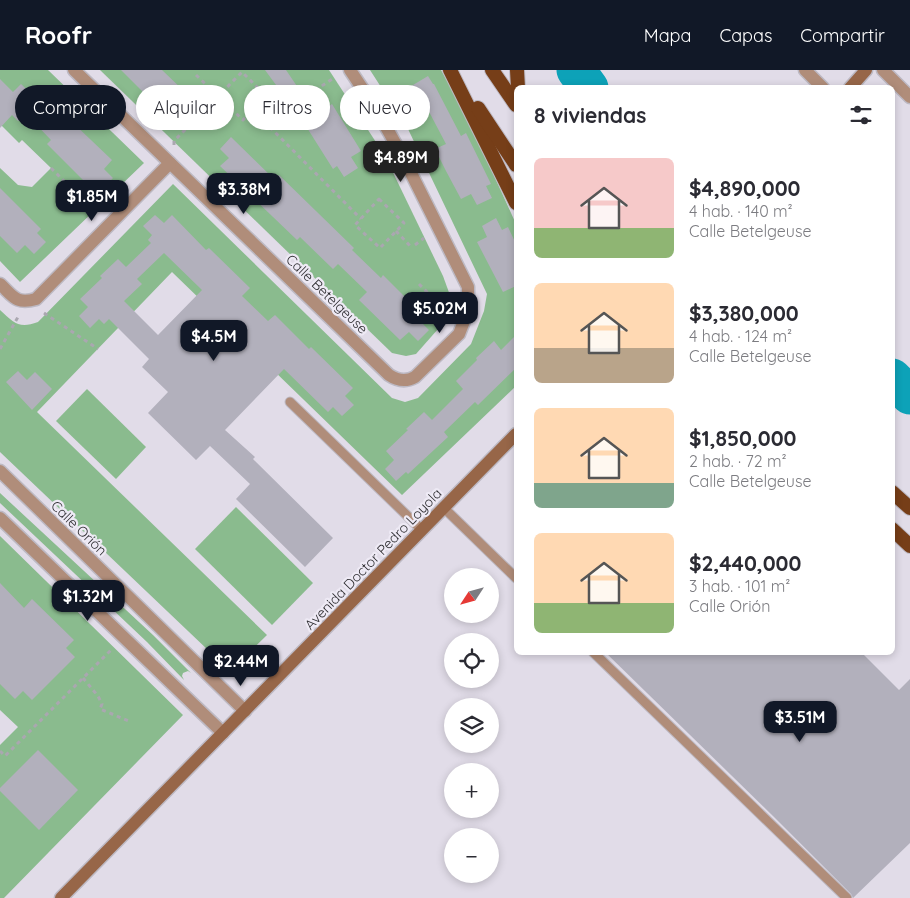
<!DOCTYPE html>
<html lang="es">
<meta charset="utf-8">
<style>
body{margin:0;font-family:Quicksand,sans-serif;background:#f2f2f3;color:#2b2b33;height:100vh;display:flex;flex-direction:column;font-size:19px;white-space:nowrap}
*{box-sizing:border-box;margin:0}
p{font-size:16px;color:#7c7c81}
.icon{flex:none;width:28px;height:28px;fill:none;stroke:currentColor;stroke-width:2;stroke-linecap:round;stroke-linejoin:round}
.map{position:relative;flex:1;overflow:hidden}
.sheet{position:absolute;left:514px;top:15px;width:381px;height:570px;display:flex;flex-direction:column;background:#fff;border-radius:8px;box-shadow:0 2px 8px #0003}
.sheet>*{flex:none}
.guide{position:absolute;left:15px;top:15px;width:424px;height:45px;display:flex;gap:10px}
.needle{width:32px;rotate:234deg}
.fabs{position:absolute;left:444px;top:498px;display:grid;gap:10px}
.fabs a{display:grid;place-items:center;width:55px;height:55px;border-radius:50%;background:#fff;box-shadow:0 2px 8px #0003;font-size:25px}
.price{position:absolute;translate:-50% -42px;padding:0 11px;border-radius:10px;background:#111827;color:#fff;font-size:16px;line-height:32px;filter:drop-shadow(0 1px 2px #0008)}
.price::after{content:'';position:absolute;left:50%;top:30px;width:15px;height:11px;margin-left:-8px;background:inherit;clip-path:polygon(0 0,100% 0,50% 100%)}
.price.current{background:#222;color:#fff}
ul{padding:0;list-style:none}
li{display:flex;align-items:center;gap:15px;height:125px;padding:0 20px}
li span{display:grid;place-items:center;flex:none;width:140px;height:100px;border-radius:8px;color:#555}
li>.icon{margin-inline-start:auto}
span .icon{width:60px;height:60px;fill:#fffc;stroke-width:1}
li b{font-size:21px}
h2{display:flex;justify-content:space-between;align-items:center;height:60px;padding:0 20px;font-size:21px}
.chip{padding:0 18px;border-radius:22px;background:#fff;box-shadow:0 2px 8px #0003;font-size:18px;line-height:45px}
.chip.current{background:#111827;color:#fff}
header{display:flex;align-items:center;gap:30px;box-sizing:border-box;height:70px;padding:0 25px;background:#111827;color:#fff}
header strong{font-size:24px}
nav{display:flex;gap:28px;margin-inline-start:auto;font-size:18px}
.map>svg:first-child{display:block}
.green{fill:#8abb8e}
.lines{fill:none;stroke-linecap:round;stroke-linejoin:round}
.river{stroke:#0da2b8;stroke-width:39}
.building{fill:#b2b0bc;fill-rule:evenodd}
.service-casing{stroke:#bdb9c3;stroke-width:11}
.minor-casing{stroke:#bdb9c3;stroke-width:15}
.secondary-casing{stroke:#bdb9c3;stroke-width:15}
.trunk-casing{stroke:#bdb9c3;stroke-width:16}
.path{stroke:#aaa7b0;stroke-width:3;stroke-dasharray:4 4;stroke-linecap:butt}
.service{stroke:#b08d7a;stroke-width:9}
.minor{stroke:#b08d7a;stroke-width:12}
.secondary{stroke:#976648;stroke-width:12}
.trunk{stroke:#763e18;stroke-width:14}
.labels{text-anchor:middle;stroke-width:4.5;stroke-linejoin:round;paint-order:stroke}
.street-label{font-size:14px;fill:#2d2c30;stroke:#eeeaf5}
</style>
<header>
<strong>Roofr</strong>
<nav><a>Mapa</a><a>Capas</a><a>Compartir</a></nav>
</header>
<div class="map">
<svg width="910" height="828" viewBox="0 0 910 828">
<rect width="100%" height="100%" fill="#e1dce8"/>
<g class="green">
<polygon points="0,0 48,0 144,93 20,212 0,191 0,98 18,115 32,117 51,98 22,70 19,73 0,54"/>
<polygon points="100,0 329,0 385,86 443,206 451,228 449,244 446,250 416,284 406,286 392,283"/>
<path d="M370 0H441L467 46 516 154V316L402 425 172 202 37 342 267 565 230 601 0 382V240C14 253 19 259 38 252L173 114 392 328 405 332 418 328 471 274 484 241 487 224 408 59Z"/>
<polygon points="87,319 146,377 116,409 56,351"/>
<polygon points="0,423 153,565 191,603 188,601 183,603 182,606 184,610 147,572 0,433"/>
<polygon points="236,437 313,513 272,555 195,479"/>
<polygon points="0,466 183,645 4,828 0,828 0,675 18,657 0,640"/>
</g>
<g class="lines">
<g class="river">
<polyline points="576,0 589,18"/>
<polyline points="892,308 910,325"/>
</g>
</g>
<g class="building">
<polygon points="121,0 162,0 186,23 185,24 194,33 183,45 173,36 165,44"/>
<polygon points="265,0 286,0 309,34 315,30 322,41 332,34 361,81 351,87 358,98 344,107 337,96 333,99 304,53"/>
<polygon points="428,6 433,14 434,14 461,66 466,63 491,114 486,116 492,128 477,135 471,124 461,129 446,101 435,79 446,74 426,36 416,42 403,21"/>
<polygon points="0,9 13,22 21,14 39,31 37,33 63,58 70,50 112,90 104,99 113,108 102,120 93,110 88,115 47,74 51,70 26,44 18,51 12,45 0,58"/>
<polygon points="231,67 275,110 279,105 354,178 352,180 381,208 383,205 424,246 420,251 429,260 418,271 409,262 400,270 359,230 367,222 338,194 333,199 300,167 297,170 220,96 229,88 220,79"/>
<polygon points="0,118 41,159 37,163 46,172 34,184 25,175 17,183 0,166"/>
<path d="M155 145 164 153 172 145 206 180 209 178 250 218 242 226 268 251 275 245 309 279 311 277 353 318 345 326 354 335 342 346 333 337 328 342 284 299 225 360 255 387 253 389 333 468 305 497 236 429 250 414 210 376 196 390 148 343 168 322 142 297 149 289 109 249 104 254 99 249 90 258 79 246 88 237 80 229 102 208 100 206 118 189 126 197 151 173 148 170 152 165 143 156ZM164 183 202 220 158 265 124 231 142 214 137 209Z"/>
<polygon points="496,148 502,160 508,157 516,174 516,216 503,222 477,172 487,167 482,156"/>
<polygon points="516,265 516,298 478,335 475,332 444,362 448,367 408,404 406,402 396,411 385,399 394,390 386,381 408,360 406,359 424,342 432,350 463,319 456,311 477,290 476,288 494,271 501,280"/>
<polygon points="18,301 27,310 35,302 52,319 32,340 6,312"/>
<polygon points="0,513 24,538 32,529 74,570 66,578 75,587 32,630 23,621 15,629 0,614"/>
<polygon points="605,582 861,582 899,620 910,609 910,773 853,828 851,824 773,746"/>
<polygon points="38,680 78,720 39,760 0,721 0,718"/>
</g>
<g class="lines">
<g class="service-casing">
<g id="service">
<polyline points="290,332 422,460"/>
<polyline points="444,438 516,508"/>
<polyline points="593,582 847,828"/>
</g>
</g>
<g class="minor-casing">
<g id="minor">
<path d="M74 0 389 305C398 311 406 312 415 307L459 264 468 241V217L404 89 376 39 350 0"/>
<polyline points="805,0 823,18"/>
<polyline points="883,0 910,27"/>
<path d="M0 214C13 226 16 235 36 229L170 93"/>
<polyline points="0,401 245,641"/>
<polyline points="0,448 223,663"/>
</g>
</g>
<g class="secondary-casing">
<g id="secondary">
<polyline points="850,18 866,0"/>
<polyline points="61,828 516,364"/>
</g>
</g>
<g class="trunk-casing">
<g id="trunk">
<polyline points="450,0 516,133"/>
<polyline points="492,0 516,35"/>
<polyline points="517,0 518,18"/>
<polyline points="478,38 516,95"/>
<polyline points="892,422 910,438"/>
<polyline points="892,459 910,476"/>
</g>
</g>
<g class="path">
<polyline points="196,5 243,50 266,26"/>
<polyline points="253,40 361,149"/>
<polyline points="174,75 174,71 242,2 266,26 280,44 335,7"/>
<polyline points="51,98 64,111"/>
<polygon points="379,129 404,153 380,178 355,155"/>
<polyline points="396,161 412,178"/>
<polyline points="415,175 424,168"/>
<polyline points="419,214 450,245"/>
<polyline points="44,243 98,279"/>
<polyline points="0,279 18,247"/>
<polyline points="83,608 98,626 102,634 100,639 131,652"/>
<polyline points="0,681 5,686 113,578"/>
</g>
<use href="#service" class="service"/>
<use href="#minor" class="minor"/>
<use href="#secondary" class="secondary"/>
<use href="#trunk" class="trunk"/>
</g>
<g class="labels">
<g class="street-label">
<text transform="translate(327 224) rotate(44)" y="5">Calle Betelgeuse</text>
<text transform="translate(79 458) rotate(44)" y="5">Calle Orión</text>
<text transform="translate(373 489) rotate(-46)" y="5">Avenida Doctor Pedro Loyola</text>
</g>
</g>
</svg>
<div class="fabs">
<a><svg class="needle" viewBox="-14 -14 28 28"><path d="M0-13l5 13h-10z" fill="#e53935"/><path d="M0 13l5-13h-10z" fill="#7c7c81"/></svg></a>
<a><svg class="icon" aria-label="locate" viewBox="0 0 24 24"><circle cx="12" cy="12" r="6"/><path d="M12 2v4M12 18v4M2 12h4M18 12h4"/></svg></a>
<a><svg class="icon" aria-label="layers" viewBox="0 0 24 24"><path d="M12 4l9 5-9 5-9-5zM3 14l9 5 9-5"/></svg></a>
<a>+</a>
<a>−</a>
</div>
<b class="price current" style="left:401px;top:113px">$4.89M</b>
<b class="price" style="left:244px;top:145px">$3.38M</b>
<b class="price" style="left:92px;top:152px">$1.85M</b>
<b class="price" style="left:440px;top:264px">$5.02M</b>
<b class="price" style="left:214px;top:292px">$4.5M</b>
<b class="price" style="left:88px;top:552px">$1.32M</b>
<b class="price" style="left:241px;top:617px">$2.44M</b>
<b class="price" style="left:800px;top:673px">$3.51M</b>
<div class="guide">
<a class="chip current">Comprar</a>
<a class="chip">Alquilar</a>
<a class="chip">Filtros</a>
<a class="chip">Nuevo</a>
</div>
<section class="sheet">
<h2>8 viviendas<svg class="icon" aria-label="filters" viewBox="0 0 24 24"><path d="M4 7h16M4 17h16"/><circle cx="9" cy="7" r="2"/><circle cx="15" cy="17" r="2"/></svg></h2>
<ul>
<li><span style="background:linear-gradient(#f6c9c9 70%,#8fb573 0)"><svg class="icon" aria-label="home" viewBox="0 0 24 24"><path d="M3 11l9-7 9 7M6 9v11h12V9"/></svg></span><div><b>$4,890,000</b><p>4 hab. · 140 m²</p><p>Calle Betelgeuse</p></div></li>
<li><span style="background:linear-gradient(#ffd9b3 65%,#b9a48a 0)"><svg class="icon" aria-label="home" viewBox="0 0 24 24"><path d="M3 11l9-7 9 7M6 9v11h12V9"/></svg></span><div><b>$3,380,000</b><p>4 hab. · 124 m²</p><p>Calle Betelgeuse</p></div></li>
<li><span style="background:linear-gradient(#ffd9b3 75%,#7fa58c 0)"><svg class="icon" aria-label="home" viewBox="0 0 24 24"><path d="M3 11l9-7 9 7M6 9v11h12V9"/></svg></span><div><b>$1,850,000</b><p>2 hab. · 72 m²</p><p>Calle Betelgeuse</p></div></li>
<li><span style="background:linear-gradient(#ffd9b3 70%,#8fb573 0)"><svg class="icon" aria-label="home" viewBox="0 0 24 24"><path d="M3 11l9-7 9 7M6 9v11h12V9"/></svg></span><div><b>$2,440,000</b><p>3 hab. · 101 m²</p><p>Calle Orión</p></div></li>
</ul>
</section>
</div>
